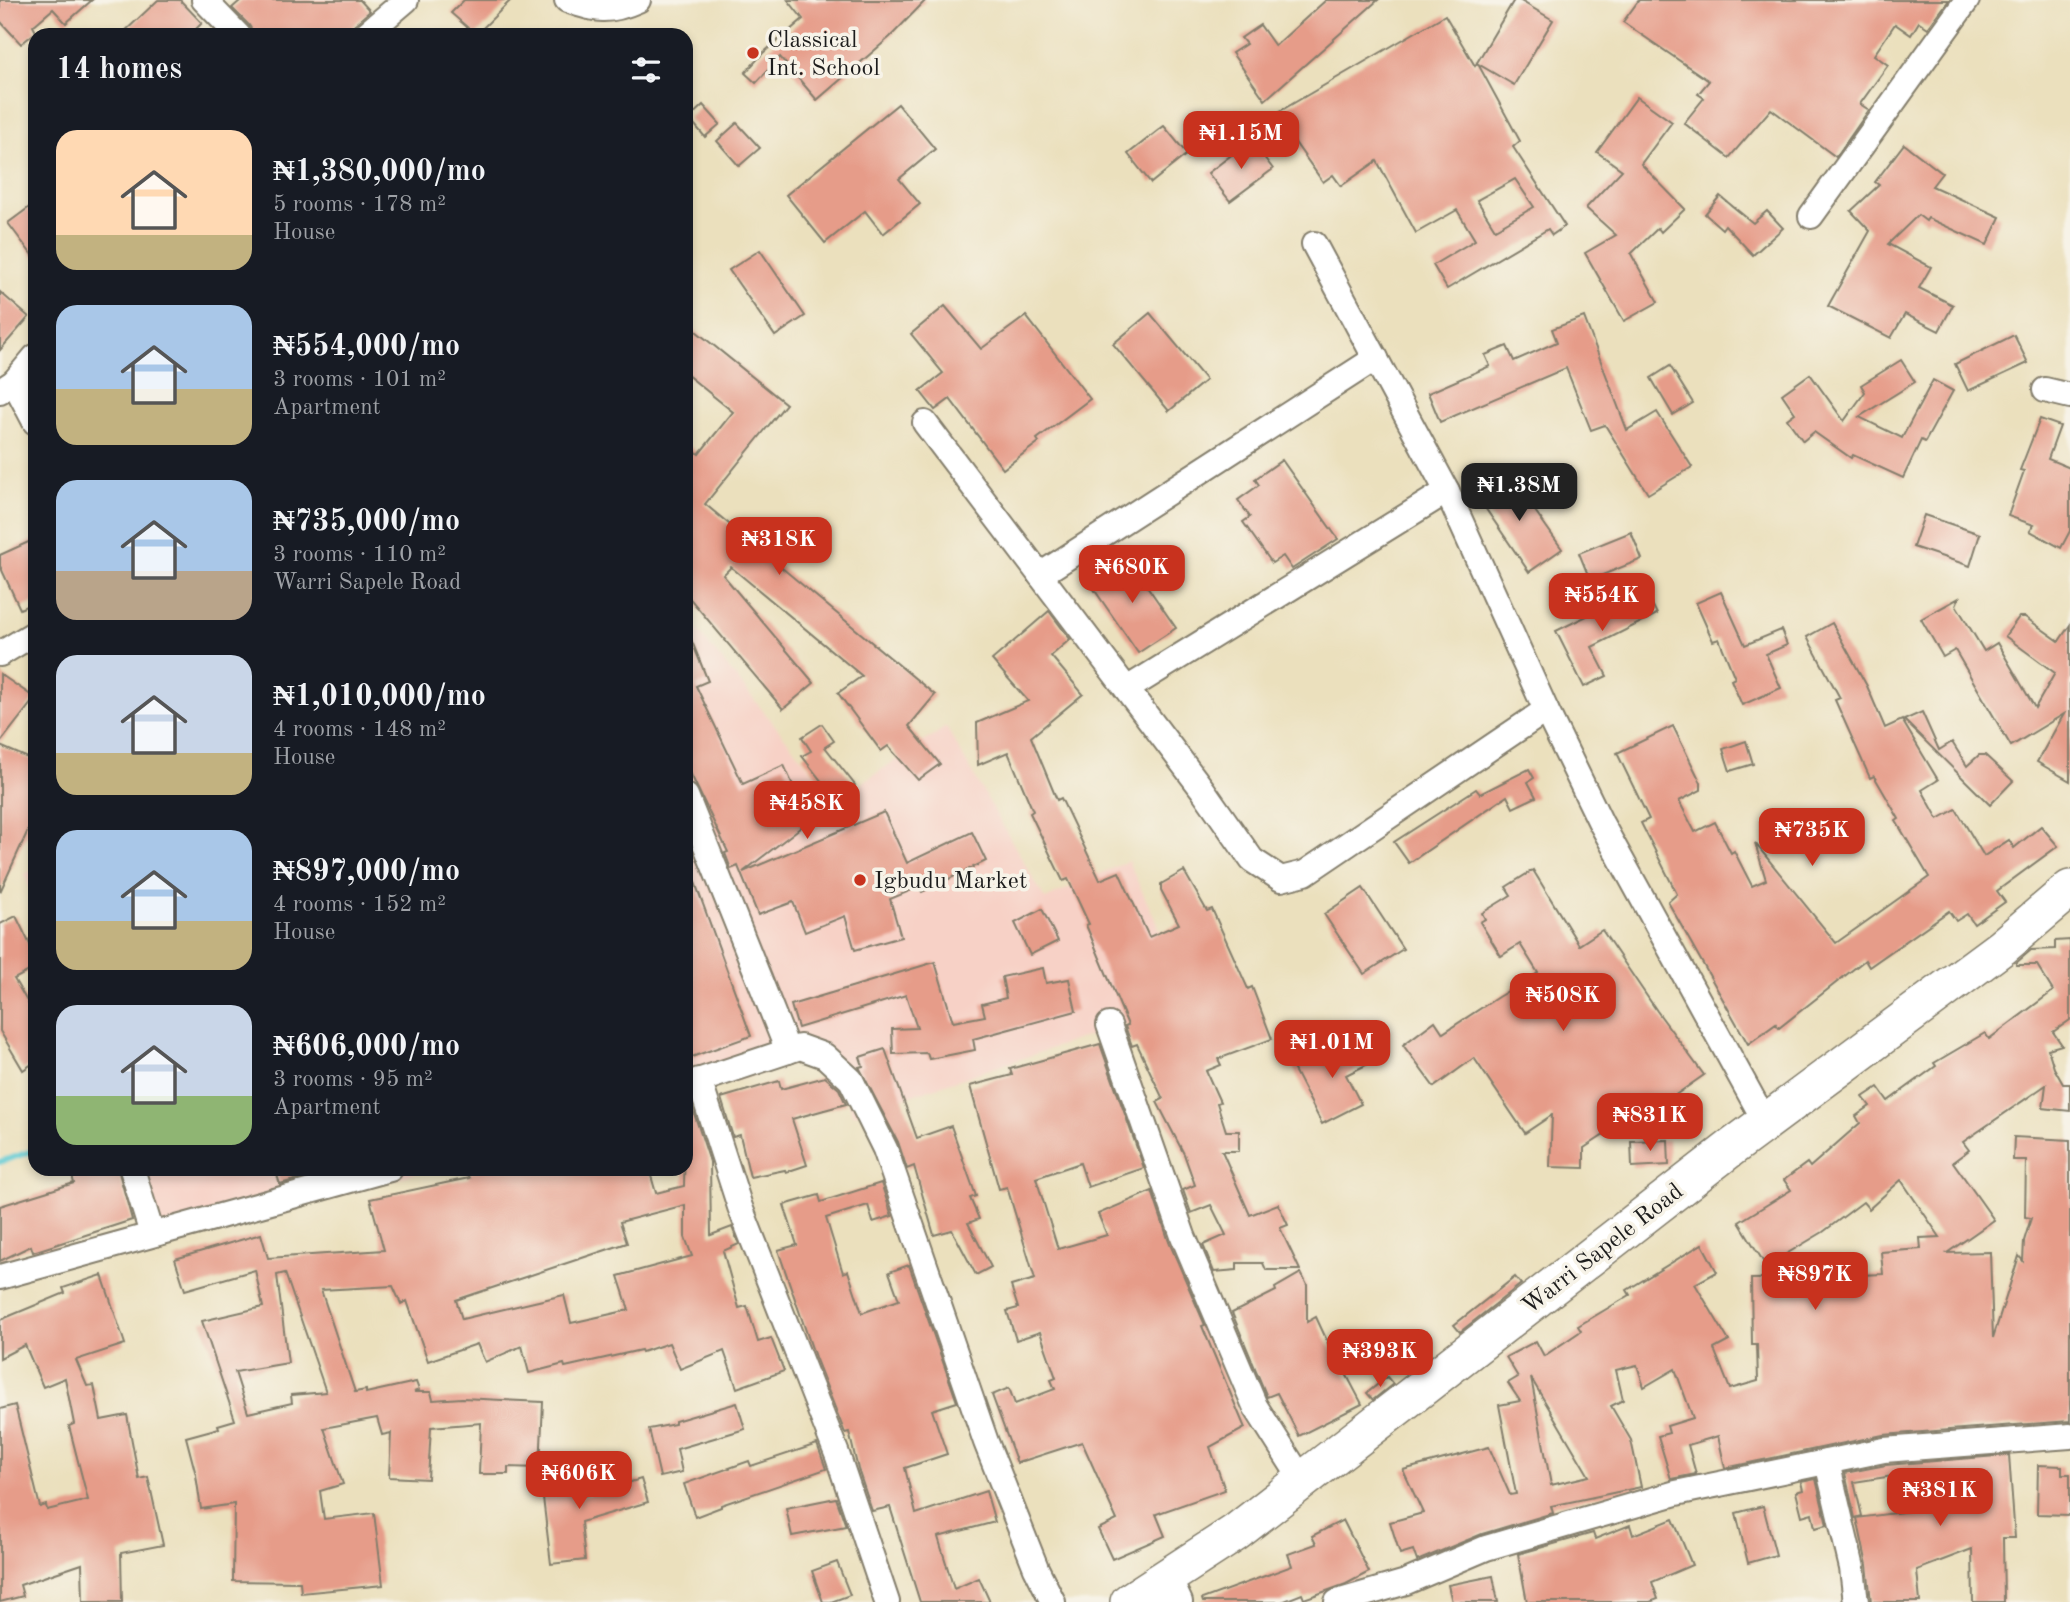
<!DOCTYPE html>
<meta charset="utf-8">
<style>
body{margin:0;font-family:"Old Standard TT",serif;background:#20242c;color:#f1f3f6;height:100vh;display:flex;flex-direction:column;font-size:26px;white-space:nowrap}
*{box-sizing:border-box;margin:0}
p{font-size:23px;color:#9ea1a6}
.icon{flex:none;width:38px;height:38px;fill:none;stroke:currentColor;stroke-width:2;stroke-linecap:round;stroke-linejoin:round}
.map{position:relative;flex:1;overflow:hidden}
.details{position:absolute;left:28px;top:28px;width:665px;height:1148px;display:flex;flex-direction:column;background:#171b24;border-radius:21px;box-shadow:0 4px 10px #0003}
.details>*{flex:none}
.price{position:absolute;translate:-50% -60px;padding:0 16px;border-radius:14px;background:#c8321e;color:#fff;font-size:23px;line-height:46px;filter:drop-shadow(0 2px 4px #0008)}
.price::after{content:'';position:absolute;left:50%;top:42px;width:21px;height:16px;margin-left:-10px;background:inherit;clip-path:polygon(0 0,100% 0,50% 100%)}
.price.selected{background:#222;color:#fff}
ul{padding:0;list-style:none}
li{display:flex;align-items:center;gap:21px;height:175px;padding:0 28px}
li span{display:grid;place-items:center;flex:none;width:196px;height:140px;border-radius:21px;color:#555}
li>.icon{margin-inline-start:auto}
span .icon{width:84px;height:84px;fill:#fffc;stroke-width:1}
li b{font-size:30px}
h2{display:flex;justify-content:space-between;align-items:center;height:84px;padding:0 28px;font-size:30px}
.map>svg:first-child{display:block}
.built{fill:#f7d1c6}
.lines{fill:none;stroke-linecap:round;stroke-linejoin:round}
.stream{stroke:#5dcad3;stroke-width:6}
.building{fill:#e69c89;fill-rule:evenodd}
.minor-casing{stroke:#847e6c;stroke-width:28}
.highway-casing{stroke:#847e6c;stroke-width:40}
.minor{stroke:#fff;stroke-width:24}
.highway{stroke:#fff;stroke-width:37}
.poi-dot{fill:#c8321e;stroke:#f7f3e8;stroke-width:2.5}
.labels{text-anchor:middle;stroke-width:7;stroke-linejoin:round;paint-order:stroke}
.poi-label{font-size:24px;fill:#1c1c1c;stroke:#f7f3e8;text-anchor:start}
.street-label{font-size:24px;fill:#1c1c1c;stroke:#f7f3e8}
</style>
<div class="map">
<svg width="2070" height="1602" viewBox="0 0 2070 1602">
<rect width="100%" height="100%" fill="#f7f3e8"/>
<filter id="ink" filterUnits="userSpaceOnUse"><feTurbulence type="fractalNoise" baseFrequency=".0143" numOctaves="2"/><feDisplacementMap in="SourceGraphic" scale="14" xChannelSelector="R" yChannelSelector="G"/><feConvolveMatrix kernelMatrix="1 2 1 2 8 2 1 2 1" color-interpolation-filters="sRGB"/></filter>
<filter id="wash" filterUnits="userSpaceOnUse"><feTurbulence type="fractalNoise" baseFrequency=".00686" numOctaves="4" result="noise"/><feDisplacementMap in="SourceGraphic" scale="28" xChannelSelector="R" yChannelSelector="G"/><feGaussianBlur stdDeviation="1.57" result="paint"/><feColorMatrix in="noise" values="0 0 0 0 0 0 0 0 0 0 0 0 0 0 0 0 0 1.4 0 .05"/><feComposite in="paint" operator="in"/></filter>
<g filter="url(#wash)">
<rect width="100%" height="100%" fill="#ebe0bd"/>
<g class="built">
<polygon points="697,630 836,800 946,727 1045,899 1128,861 1193,1001 853,1115 839,1073 803,1061 686,1095 686,638"/>
<polygon points="35,869 35,906 25,874"/>
<polygon points="120,1169 430,1169 146,1251"/>
</g>
<g class="lines">
<polyline class="stream" points="0,1162 35,1150"/>
</g>
<g id="blocks">
<g class="building">
<polygon points="0,0 92,0 66,23 53,9 33,26 36,32 21,44 0,21"/>
<polygon points="158,0 180,0 202,23 190,35 121,35"/>
<polygon points="241,0 360,0 370,11 355,24 350,35 255,35 249,25 232,8"/>
<polygon points="464,0 511,0 476,35 451,13"/>
<polygon points="788,0 926,0 890,37 817,100 780,57 756,83 745,73 763,53 803,19"/>
<polygon points="1326,0 1378,0 1265,100 1232,53 1246,44 1241,38 1260,25 1275,46"/>
<path d="M1514 0H1519L1553 20 1514 85 1478 64 1520 141 1513 147 1565 226 1552 235 1548 229 1447 289 1433 265 1475 240 1457 210 1416 233 1377 161 1341 186 1333 175 1323 182 1275 114 1445 15 1475 66ZM1515 179 1534 207 1495 229 1477 200Z"/>
<polygon points="1639,0 1949,0 1928,28 1919,22 1911,35 1895,24 1874,55 1888,65 1860,104 1869,110 1836,157 1771,109 1729,158 1684,123 1704,98 1698,94 1709,81 1623,22"/>
<polygon points="1637,97 1672,122 1641,164 1685,209 1661,232 1658,228 1631,254 1658,302 1624,321 1585,253 1616,235 1586,208 1622,170 1597,152"/>
<polygon points="898,104 935,149 899,179 920,204 883,234 865,211 825,243 786,195"/>
<polygon points="703,105 720,124 705,137 689,118"/>
<polygon points="737,123 760,148 739,166 717,141"/>
<polygon points="1164,126 1187,154 1151,183 1128,154"/>
<polygon points="1251,140 1273,169 1230,201 1208,173"/>
<polygon points="1904,144 1942,173 1932,186 2000,217 1987,245 1928,218 1926,221 1918,215 1888,244 1931,267 1919,288 1953,305 1939,331 1905,314 1891,338 1828,306 1870,231 1851,211 1879,185 1875,182"/>
<polygon points="1720,196 1753,223 1767,211 1783,228 1753,255 1725,225 1722,229 1705,214"/>
<polygon points="35,203 35,259 8,223"/>
<polygon points="760,250 805,316 775,336 729,270"/>
<polygon points="0,292 29,317 0,350"/>
<polygon points="945,306 981,349 1026,316 1090,399 1037,439 1039,442 1003,469 950,399 935,410 920,391 943,373 911,334"/>
<polygon points="1150,313 1206,380 1169,411 1113,344"/>
<polygon points="1584,317 1627,430 1657,412 1692,467 1648,494 1605,425 1591,430 1566,368 1440,422 1428,393 1490,366 1485,355 1507,346 1514,361 1557,342 1552,329"/>
<polygon points="686,323 786,404 705,504 935,695 909,726 940,764 918,780 888,746 881,751 838,693 862,676 731,567 723,575 814,683 783,709 686,594 686,444 699,454 733,412 686,374"/>
<polygon points="2014,335 2028,363 1968,391 1955,364"/>
<polygon points="1901,360 1915,382 1859,417 1902,438 1933,380 1953,391 1925,442 1921,440 1903,478 1853,455 1851,458 1814,432 1803,441 1787,419 1795,413 1782,394 1810,374 1844,421 1865,392 1861,385"/>
<polygon points="1670,366 1693,403 1673,415 1651,378"/>
<polygon points="2040,419 2060,426 2048,459 2070,468 2070,531 2061,548 2030,531 2034,525 2008,516 2024,471 2020,470"/>
<polygon points="1282,460 1338,539 1292,569 1283,556 1272,563 1243,522 1250,517 1238,500 1259,485 1255,479"/>
<polygon points="1509,474 1562,549 1529,572 1477,496"/>
<polygon points="1924,515 1980,534 1970,566 1913,547"/>
<polygon points="1631,532 1642,559 1590,580 1579,553"/>
<polygon points="35,539 35,602 20,609 0,566 0,555"/>
<polygon points="1127,557 1176,628 1138,653 1089,582"/>
<polygon points="1644,588 1657,614 1592,647 1607,676 1584,687 1556,631"/>
<polygon points="1721,592 1745,645 1781,630 1787,645 1766,654 1781,688 1742,705 1731,680 1735,678 1719,639 1713,641 1696,603"/>
<polygon points="1959,598 1956,605 1984,651 1997,643 2035,708 2055,673 2005,636 2019,617 2025,617 2059,641 2070,625 2070,781 2037,762 2064,714 2011,746 1955,650 1943,657 1921,619"/>
<polygon points="1049,611 1070,639 1051,656 1083,694 1031,737 1057,800 1061,798 1100,880 1119,872 1149,937 1179,924 1161,890 1161,884 1184,871 1207,911 1212,909 1248,989 1252,987 1272,1039 1218,1059 1221,1065 1206,1071 1220,1102 1217,1103 1226,1131 1239,1131 1239,1151 1222,1151 1250,1215 1278,1204 1288,1225 1280,1228 1300,1270 1266,1270 1263,1263 1237,1263 1237,1270 1214,1272 1203,1245 1226,1235 1211,1205 1191,1213 1183,1190 1195,1185 1184,1154 1157,1102 1163,1099 1137,1044 1132,1046 1125,1026 1128,1025 1086,925 1089,924 1068,879 1063,881 1030,813 1033,811 1008,752 978,765 977,723 1028,701 992,660"/>
<polygon points="1832,623 1867,686 1885,728 1902,720 1938,780 1922,790 1938,819 1956,809 1984,856 2009,840 2014,848 2041,826 2058,846 1997,891 2005,902 1974,924 1967,914 1956,921 1949,911 1869,967 1865,960 1779,1028 1776,1024 1748,1044 1668,902 1677,894 1641,823 1649,819 1617,753 1673,726 1701,783 1701,790 1679,801 1695,832 1715,822 1731,853 1734,851 1752,886 1766,880 1755,843 1836,943 1929,877 1896,821 1899,819 1874,776 1870,778 1835,700 1840,698 1807,637"/>
<polygon points="686,627 708,681 696,686 743,784 784,765 809,821 743,872 884,812 907,863 972,832 986,861 922,892 919,887 890,899 901,937 855,950 845,916 805,932 793,902 758,915 738,866 731,869 725,853 728,852 686,764"/>
<polygon points="0,674 35,698 0,743"/>
<polygon points="1922,712 1939,750 1952,742 1967,766 1979,755 1985,755 2013,781 1990,805 1904,720"/>
<polygon points="822,724 834,741 825,747 855,785 836,800 802,756 811,751 802,737"/>
<polygon points="1746,741 1753,764 1730,771 1723,749"/>
<polygon points="0,746 35,761 35,815 0,892"/>
<polygon points="1529,769 1534,778 1528,782 1536,797 1513,808 1507,796 1409,863 1394,842 1476,789 1480,794"/>
<polygon points="686,863 688,863 751,1036 686,1059"/>
<polygon points="1533,870 1579,945 1602,930 1657,1011 1704,1075 1631,1126 1630,1118 1584,1148 1584,1168 1550,1167 1552,1115 1525,1133 1474,1058 1434,1087 1403,1045 1435,1021 1443,1033 1498,997 1538,973 1520,944 1501,956 1480,922 1485,919 1482,913 1511,895 1506,887"/>
<polygon points="1363,888 1403,949 1364,974 1324,914"/>
<polygon points="1042,909 1058,941 1030,955 1015,923"/>
<polygon points="16,916 35,955 35,968 14,979 35,1015 35,1062 23,1070 0,1031 0,924"/>
<path d="M2070 940V1020L2053 1032 2062 1045 2048 1049 2054 1068 2063 1084H2070V1111L2043 1108 2046 1085 1963 1142 1969 1150 1953 1162 1994 1220 1947 1253 1990 1252 1993 1338 2019 1256 2023 1261 2024 1241 2031 1218 2025 1217 2026 1160H2013L2014 1137 2070 1140V1421L1883 1435 1725 1468 1718 1436 1688 1445 1696 1474 1671 1479 1658 1436 1669 1433 1667 1426 1693 1418 1675 1369 1644 1387 1637 1365 1616 1370 1623 1400 1611 1406 1631 1440 1641 1487 1551 1506 1553 1513 1482 1534 1417 1561 1413 1550 1400 1554 1390 1522 1423 1513 1403 1470 1489 1447 1510 1495 1516 1494 1499 1405 1520 1401 1508 1383 1518 1377 1506 1357 1536 1341 1544 1356 1581 1331 1578 1326 1630 1295 1627 1290 1702 1244 1717 1272 1695 1284 1729 1341 1714 1349 1730 1389 1758 1381 1757 1345H1752L1751 1279 1794 1278V1291H1836V1276L1883 1274 1881 1252 1921 1249 1920 1238 1940 1237 1901 1180 1869 1209 1863 1202 1823 1232 1766 1266 1739 1222 1791 1190 1784 1180 1807 1163 1810 1167 1860 1123 1856 1116 1870 1106 1863 1097 1878 1087 1888 1101 1936 1066 1934 1063 1985 1033 1989 1039 2053 991 2037 965H2016V963L2031 950 2055 949V941ZM1531 1378 1589 1476 1551 1485Z"/>
<polygon points="935,962 953,1022 985,1016 982,1004 1006,998 1002,977 1043,968 1046,983 1069,979 1076,1011 973,1039 975,1050 929,1059 927,1053 893,1054 892,1029 917,1028 906,995 798,1028 791,1005"/>
<polygon points="1354,1037 1368,1064 1346,1075 1361,1104 1322,1124 1293,1068"/>
<polygon points="1100,1044 1144,1168 1088,1187 1080,1163 1036,1178 1058,1249 1107,1235 1098,1214 1152,1191 1169,1242 1205,1325 1202,1326 1245,1428 1210,1447 1225,1490 1156,1514 1165,1536 1112,1559 1098,1529 1117,1520 1082,1442 1017,1463 992,1395 1009,1388 1015,1404 1055,1389 1051,1380 1056,1378 1040,1332 1016,1340 1007,1311 1018,1308 1011,1286 1035,1279 1007,1187 999,1189 970,1086 1012,1075 1010,1069"/>
<polygon points="885,1049 917,1138 951,1126 976,1196 970,1198 979,1219 968,1223 991,1267 976,1275 952,1230 934,1235 914,1166 907,1169 898,1142 859,1067 863,1066 860,1057"/>
<polygon points="825,1077 839,1089 846,1104 792,1119 807,1165 786,1172 785,1170 750,1177 740,1135 733,1137 721,1098 779,1081 781,1089"/>
<path d="M692 1107 710 1162 711 1235 732 1227 739 1244 723 1251 739 1308 747 1306 758 1342 771 1338 784 1371 737 1388 724 1351 680 1369 669 1343 642 1352 641 1350 565 1367 564 1364 529 1373 522 1346 485 1362 477 1344 428 1361 407 1301 401 1304 393 1286 321 1290 355 1392 366 1390V1393L416 1382 419 1390 414 1392H431L433 1400 462 1398 543 1402 540 1468 508 1467V1474H479L481 1423 431 1427 428 1479 389 1477 391 1433 382 1435 377 1418 324 1428 343 1484 320 1491 324 1519 374 1513 383 1585 301 1593 300 1582 233 1581 234 1504 201 1509 196 1475 186 1437 219 1428 218 1425 235 1420 202 1321 263 1307 255 1270 185 1290 175 1259 261 1234 268 1258 384 1250 370 1199 469 1178 467 1174 481 1169H649L656 1193 684 1186 686 1109ZM685 1205V1237L692 1256 618 1276 629 1310 571 1323 564 1295 462 1319 456 1300 627 1243 620 1222ZM285 1273 326 1392 291 1395 292 1403 248 1413 235 1372 288 1363 277 1275Z"/>
<polygon points="1668,1140 1669,1165 1632,1167 1631,1141"/>
<polygon points="70,1169 118,1169 132,1220 33,1252 31,1246 0,1261 0,1206 74,1183"/>
<polygon points="275,1169 334,1169 280,1184"/>
<polygon points="881,1183 892,1216 873,1222 868,1205 826,1218 843,1273 848,1271 862,1313 899,1300 889,1272 909,1265 957,1402 932,1410 947,1454 905,1468 916,1514 986,1491 995,1522 938,1537 954,1589 979,1578 990,1602 920,1602 890,1507 872,1511 858,1469 849,1432 845,1433 815,1357 778,1250 797,1245 784,1205 819,1195 821,1202"/>
<polygon points="1301,1273 1307,1285 1307,1322 1316,1317 1341,1371 1344,1370 1362,1404 1299,1436 1277,1393 1267,1397 1232,1313 1276,1291 1275,1288"/>
<polygon points="102,1275 125,1344 76,1360 87,1386 94,1385 101,1420 127,1415 139,1479 148,1477 163,1545 121,1553 122,1602 83,1602 82,1564 20,1585 23,1596 0,1602 0,1409 15,1405 40,1507 46,1505 47,1510 88,1500 69,1426 74,1424 65,1378 43,1387 25,1345 0,1358 0,1320 65,1293 63,1288"/>
<polygon points="1515,1277 1521,1284 1460,1332 1454,1325"/>
<polygon points="1387,1377 1393,1384 1373,1400 1367,1393"/>
<polygon points="737,1403 745,1429 677,1449 682,1472 660,1477 649,1429 675,1424 675,1421"/>
<polygon points="817,1444 826,1469 721,1505 721,1507 695,1517 684,1484 749,1461 751,1466"/>
<polygon points="2009,1455 2015,1538 2003,1538 2004,1602 1973,1602 1972,1549 1917,1570 1920,1602 1871,1602 1867,1565 1857,1518 1941,1507 1936,1474 1926,1475 1925,1471 1854,1482 1862,1516 1855,1518 1845,1473 1886,1465"/>
<polygon points="2038,1465 2062,1466 2062,1474 2070,1474 2070,1515 2037,1514"/>
<polygon points="574,1468 577,1498 641,1479 648,1502 581,1522 585,1560 551,1564 540,1473"/>
<polygon points="1816,1479 1827,1525 1815,1528 1812,1513 1802,1516 1796,1492 1803,1490 1801,1482"/>
<polygon points="836,1498 846,1526 792,1536 786,1508"/>
<polygon points="1763,1506 1776,1555 1748,1563 1736,1513"/>
<polygon points="1673,1519 1692,1565 1652,1582 1658,1599 1650,1602 1527,1602 1518,1554 1593,1533 1595,1539 1630,1525 1633,1535"/>
<polygon points="1343,1520 1369,1572 1346,1584 1304,1599 1302,1594 1282,1602 1203,1602 1202,1599 1292,1566 1288,1554 1316,1544 1312,1536"/>
<polygon points="837,1562 850,1595 831,1602 823,1602 812,1571"/>
<polygon points="1493,1576 1498,1602 1452,1602 1448,1585"/>
</g>
</g>
</g>
<g filter="url(#ink)">
<use href="#blocks" fill-opacity="0" stroke="#847e6c" stroke-width="2"/>
<g class="lines">
<g class="minor-casing">
<g id="minor">
<polyline points="204,0 238,35"/>
<path d="M567 0C597 11 609 13 638 0"/>
<polyline points="365,35 406,0"/>
<polyline points="1811,216 1967,0"/>
<polyline points="1314,244 1447,491 1546,710 1601,823 1766,1123"/>
<polyline points="14,382 35,422"/>
<polyline points="2045,390 2070,396"/>
<polyline points="0,391 14,382 35,357"/>
<polyline points="925,423 1203,790 1252,860 1281,879 1305,873 1546,710"/>
<polyline points="1040,575 1376,358"/>
<polyline points="0,654 35,633"/>
<polyline points="1127,689 1447,491"/>
<polyline points="686,796 788,1051"/>
<polyline points="1109,1025 1183,1236 1255,1406 1302,1480"/>
<polyline points="699,1080 740,1207 837,1454 887,1602"/>
<polyline points="686,1085 800,1047 825,1056 851,1080 885,1149 986,1442 1036,1568 1053,1602"/>
<polyline points="132,1169 152,1234"/>
<polyline points="0,1277 390,1169"/>
<polyline points="1827,1462 1852,1568 1856,1602"/>
<polyline points="1169,1578 1180,1602"/>
<polyline points="1337,1602 1406,1582 1486,1548 1676,1493 1884,1450 2070,1436"/>
</g>
</g>
<g class="highway-casing">
<polyline id="highway" points="1129,1602 1235,1533 1731,1148 2002,947 2070,889"/>
</g>
<use href="#minor" class="minor"/>
<use href="#highway" class="highway"/>
</g>
</g>
<g class="poi-dot">
<circle cx="753" cy="53" r="7"/>
<circle cx="860" cy="880" r="7"/>
</g>
<g class="labels">
<g class="poi-label">
<text x="767" y="47">Classical<tspan x="767" dy="28">Int. School</tspan></text>
<text x="874" y="888">Igbudu Market</text>
</g>
<g class="street-label">
<text transform="translate(1602 1248) rotate(-38)" y="8">Warri Sapele Road</text>
</g>
</g>
</svg>
<b class="price" style="left:1241px;top:171px">₦1.15M</b>
<b class="price selected" style="left:1519px;top:523px">₦1.38M</b>
<b class="price" style="left:779px;top:577px">₦318K</b>
<b class="price" style="left:1132px;top:605px">₦680K</b>
<b class="price" style="left:1602px;top:633px">₦554K</b>
<b class="price" style="left:807px;top:841px">₦458K</b>
<b class="price" style="left:1812px;top:868px">₦735K</b>
<b class="price" style="left:1563px;top:1033px">₦508K</b>
<b class="price" style="left:1332px;top:1080px">₦1.01M</b>
<b class="price" style="left:1650px;top:1153px">₦831K</b>
<b class="price" style="left:1815px;top:1312px">₦897K</b>
<b class="price" style="left:1380px;top:1389px">₦393K</b>
<b class="price" style="left:579px;top:1511px">₦606K</b>
<b class="price" style="left:1940px;top:1528px">₦381K</b>
<section class="details">
<h2>14 homes<svg class="icon" aria-label="filters" viewBox="0 0 24 24"><path d="M4 7h16M4 17h16"/><circle cx="9" cy="7" r="2"/><circle cx="15" cy="17" r="2"/></svg></h2>
<ul>
<li><span style="background:linear-gradient(#ffd9b3 75%,#c2b280 0)"><svg class="icon" aria-label="home" viewBox="0 0 24 24"><path d="M3 11l9-7 9 7M6 9v11h12V9"/></svg></span><div><b>₦1,380,000/mo</b><p>5 rooms · 178 m²</p><p>House</p></div></li>
<li><span style="background:linear-gradient(#a9c7e8 60%,#c2b280 0)"><svg class="icon" aria-label="home" viewBox="0 0 24 24"><path d="M3 11l9-7 9 7M6 9v11h12V9"/></svg></span><div><b>₦554,000/mo</b><p>3 rooms · 101 m²</p><p>Apartment</p></div></li>
<li><span style="background:linear-gradient(#a9c7e8 65%,#b9a48a 0)"><svg class="icon" aria-label="home" viewBox="0 0 24 24"><path d="M3 11l9-7 9 7M6 9v11h12V9"/></svg></span><div><b>₦735,000/mo</b><p>3 rooms · 110 m²</p><p>Warri Sapele Road</p></div></li>
<li><span style="background:linear-gradient(#c9d6e8 70%,#c2b280 0)"><svg class="icon" aria-label="home" viewBox="0 0 24 24"><path d="M3 11l9-7 9 7M6 9v11h12V9"/></svg></span><div><b>₦1,010,000/mo</b><p>4 rooms · 148 m²</p><p>House</p></div></li>
<li><span style="background:linear-gradient(#a9c7e8 65%,#c2b280 0)"><svg class="icon" aria-label="home" viewBox="0 0 24 24"><path d="M3 11l9-7 9 7M6 9v11h12V9"/></svg></span><div><b>₦897,000/mo</b><p>4 rooms · 152 m²</p><p>House</p></div></li>
<li><span style="background:linear-gradient(#c9d6e8 65%,#8fb573 0)"><svg class="icon" aria-label="home" viewBox="0 0 24 24"><path d="M3 11l9-7 9 7M6 9v11h12V9"/></svg></span><div><b>₦606,000/mo</b><p>3 rooms · 95 m²</p><p>Apartment</p></div></li>
</ul>
</section>
</div>
